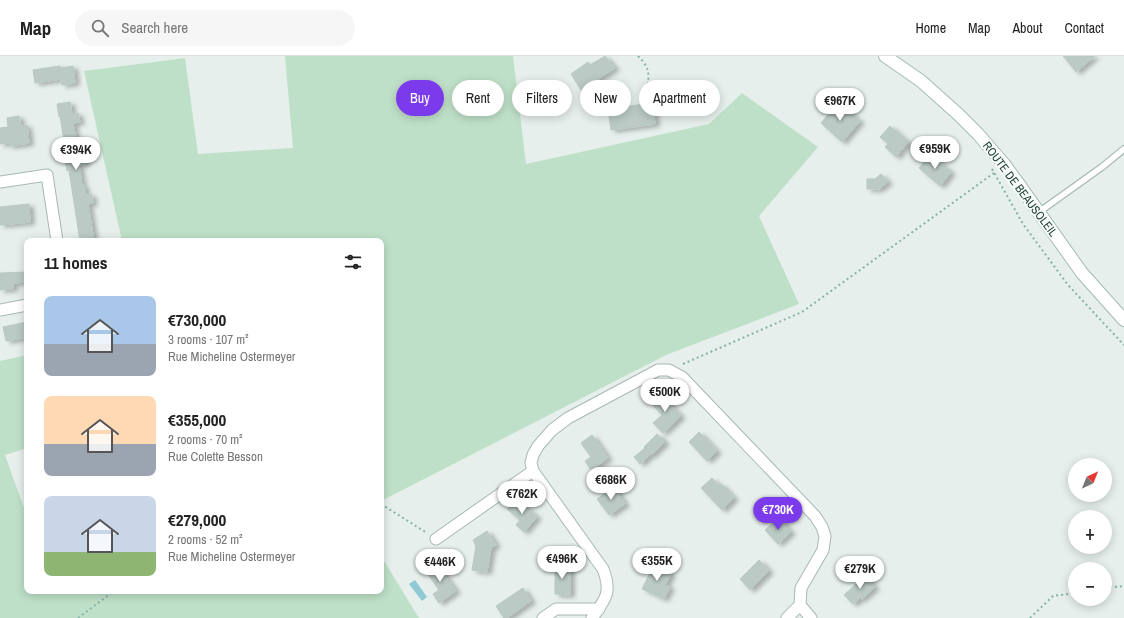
<!DOCTYPE html>
<meta charset="utf-8">
<style>
body{margin:0;font-family:"Archivo Narrow",sans-serif;background:#f6f6f6;color:#222;height:100vh;display:flex;flex-direction:column;font-size:15px;white-space:nowrap}
*{box-sizing:border-box;margin:0}
p{font-size:13px;color:#767676}
.icon{flex:none;width:22px;height:22px;fill:none;stroke:currentColor;stroke-width:2;stroke-linecap:round;stroke-linejoin:round}
.map{position:relative;flex:1;overflow:hidden}
.panel{position:absolute;left:24px;top:182px;width:360px;height:356px;display:flex;flex-direction:column;background:#fff;border-radius:8px;box-shadow:0 2px 10px #0003}
.panel>*{flex:none}
.banner{position:absolute;left:396px;top:24px;width:380px;height:36px;display:flex;gap:8px}
.needle{width:26px;rotate:43deg}
.fabs{position:absolute;left:1068px;top:402px;display:grid;gap:8px}
.fabs a{display:grid;place-items:center;width:44px;height:44px;border-radius:50%;background:#fff;box-shadow:0 2px 10px #0003;font-size:20px}
.price{position:absolute;translate:-50% -34px;padding:0 9px;border-radius:14px;background:#fff;color:#222;font-size:13px;line-height:26px;filter:drop-shadow(0 1px 2px #0008)}
.price::after{content:'';position:absolute;left:50%;top:24px;width:12px;height:9px;margin-left:-6px;background:inherit;clip-path:polygon(0 0,100% 0,50% 100%)}
.price.active{background:#7c3aed;color:#fff}
ul{padding:0;list-style:none}
li{display:flex;align-items:center;gap:12px;height:100px;padding:0 20px}
li span{display:grid;place-items:center;flex:none;width:112px;height:80px;border-radius:8px;color:#555}
li>.icon{margin-inline-start:auto}
span .icon{width:48px;height:48px;fill:#fffc;stroke-width:1}
li b{font-size:17px}
h2{display:flex;justify-content:space-between;align-items:center;height:48px;padding:0 20px;font-size:17px}
.pill{padding:0 14px;border-radius:18px;background:#fff;box-shadow:0 2px 10px #0003;font-size:14px;line-height:36px}
.pill.active{background:#7c3aed;color:#fff}
header{display:flex;align-items:center;gap:24px;box-sizing:border-box;height:56px;padding:0 20px;background:#fff;border-bottom:1px solid #e0e0e0}
header strong{font-size:19px}
nav{display:flex;gap:22px;margin-inline-start:auto;font-size:14px}
.search{width:280px;height:36px;background:#f6f6f6;display:flex;align-items:center;gap:10px;box-sizing:border-box;padding:0 14px;border-radius:22px;color:#767676;font-size:15px}
.map>svg:first-child{display:block}
.green{fill:#bfe0c8}
.water{fill:#8ec9d4}
.building{fill:#bbcac4;stroke:#b8c9c2;filter:url(#shadow)}
.lines{fill:none;stroke-linecap:round;stroke-linejoin:round}
.lane-casing{stroke:#a8b8b2;stroke-width:8}
.street-casing{stroke:#a8b8b2;stroke-width:13}
.secondary-casing{stroke:#a4bbb3;stroke-width:14}
.path{stroke:#86b3a5;stroke-width:2;stroke-dasharray:2 3;stroke-linecap:butt}
.lane{stroke:#fff;stroke-width:5.5}
.street{stroke:#fff;stroke-width:11}
.secondary{stroke:#fff;stroke-width:12}
.labels{text-anchor:middle;stroke-width:4;stroke-linejoin:round;paint-order:stroke}
.street-label{font-size:12px;fill:#24423a;stroke:#f7fbf9}
</style>
<header>
<strong>Map</strong>
<div class="search"><svg class="icon" aria-label="search" viewBox="0 0 24 24"><circle cx="10" cy="10" r="6"/><path d="M15 15l6 6"/></svg>Search here</div>
<nav><a>Home</a><a>Map</a><a>About</a><a>Contact</a></nav>
</header>
<div class="map">
<svg width="1124" height="562" viewBox="0 0 1124 562">
<defs>
<filter id="shadow"><feDropShadow dx="4.5" dy="2.5" stdDeviation="2" flood-color="#0004"/></filter>
</defs>
<rect width="100%" height="100%" fill="#e6efeb"/>
<g class="green">
<polygon points="285,0 513,0 526,108 709,68 742,37 818,91 759,160 799,248 666,299 381,445 381,185 122,185 84,15 185,2 198,98 293,92"/>
<polygon points="27,299 27,392 5,399 27,460 27,535 381,535 381,500 419,562 0,562 0,305"/>
</g>
<polygon class="water" points="415,524 427,541 422,545 409,528"/>
<g class="building">
<polygon points="605,0 615,12 581,34 571,18 588,6 590,9"/>
<polygon points="1063,0 1095,0 1076,16"/>
<polygon points="60,10 61,12 73,10 75,27 62,29 61,23 35,27 33,14"/>
<polygon points="70,46 72,58 78,57 80,66 73,67 77,89 80,88 82,98 84,98 85,108 79,109 82,129 84,129 86,139 91,138 93,147 88,148 94,185 80,185 69,114 67,115 63,91 65,91 60,60 59,61 57,48"/>
<polygon points="653,47 655,68 611,74 608,53"/>
<polygon points="838,47 860,65 842,86 821,67"/>
<polygon points="19,60 21,70 27,69 29,87 10,90 9,87 0,88 0,72 8,71 7,62"/>
<polygon points="890,70 908,86 896,101 885,91 888,88 880,81"/>
<polygon points="930,99 951,116 940,130 919,112"/>
<polygon points="881,118 888,126 879,133 867,133 867,123 875,123"/>
<polygon points="29,148 30,166 0,169 0,151"/>
<polygon points="27,216 27,226 13,227 13,233 0,234 0,217"/>
<polygon points="27,266 27,281 6,285 3,271"/>
<polygon points="659,337 681,360 663,377 653,367 662,359 650,346"/>
<polygon points="699,376 717,395 707,405 689,386"/>
<polygon points="657,378 665,386 652,399 651,398 640,408 634,401 645,392 644,391"/>
<polygon points="592,379 608,402 591,414 585,405 591,401 581,387"/>
<polygon points="712,422 719,430 721,428 734,442 722,454 701,432"/>
<polygon points="614,431 625,448 609,459 597,443"/>
<polygon points="516,443 537,461 524,476 516,469 520,464 507,453"/>
<polygon points="779,462 791,476 778,488 765,474"/>
<polygon points="487,475 496,489 491,492 487,516 472,514 476,490 473,484"/>
<polygon points="759,504 769,515 750,534 740,523"/>
<polygon points="435,506 456,535 439,547 433,538 439,534 425,514"/>
<polygon points="654,509 671,518 665,529 670,531 664,543 642,533"/>
<polygon points="555,510 570,511 570,539 555,538"/>
<polygon points="865,520 875,531 862,543 860,542 853,548 844,539"/>
<polygon points="523,532 531,545 507,562 504,562 496,550"/>
</g>
<g class="lines">
<g class="lane-casing">
<polyline id="lane" points="1039,156 1102,111 1124,93"/>
</g>
<g class="street-casing">
<g id="street">
<polyline points="0,126 47,119 57,185"/>
<polyline points="0,254 27,249"/>
<polyline points="436,483 533,415"/>
<polyline points="543,562 556,553 599,553"/>
<path d="M592 562C606 543 612 536 603 513L533 415 531 407 533 399 538 390 552 374 568 362 658 314H669L682 321 815 460 822 471 825 480 823 494 801 532 800 549 811 562"/>
<polyline points="787,562 800,549"/>
</g>
</g>
<g class="secondary-casing">
<polyline id="secondary" points="885,0 921,25 959,59 978,78 1004,108 1018,127 1082,217 1124,264"/>
</g>
<g class="path">
<path d="M638 0C649 11 650 17 647 32"/>
<polyline points="992,113 1023,168 1068,229 1124,289"/>
<polyline points="683,308 802,256 994,117"/>
<polyline points="381,448 427,477"/>
<polyline points="1105,532 1124,530"/>
<polyline points="78,562 114,535"/>
<polyline points="1030,562 1053,540 1075,537"/>
</g>
<use href="#lane" class="lane"/>
<use href="#street" class="street"/>
<use href="#secondary" class="secondary"/>
</g>
<g class="labels">
<g class="street-label">
<text transform="translate(1020 133) rotate(53)" y="4">ROUTE DE BEAUSOLEIL</text>
</g>
</g>
</svg>
<div class="fabs">
<a><svg class="needle" viewBox="-14 -14 28 28"><path d="M0-13l5 13h-10z" fill="#e53935"/><path d="M0 13l5-13h-10z" fill="#767676"/></svg></a>
<a>+</a>
<a>−</a>
</div>
<b class="price" style="left:840px;top:66px">€967K</b>
<b class="price" style="left:935px;top:114px">€959K</b>
<b class="price" style="left:76px;top:115px">€394K</b>
<b class="price" style="left:665px;top:357px">€500K</b>
<b class="price" style="left:611px;top:445px">€686K</b>
<b class="price" style="left:522px;top:459px">€762K</b>
<b class="price active" style="left:778px;top:475px">€730K</b>
<b class="price" style="left:562px;top:524px">€496K</b>
<b class="price" style="left:657px;top:526px">€355K</b>
<b class="price" style="left:440px;top:527px">€446K</b>
<b class="price" style="left:860px;top:534px">€279K</b>
<div class="banner">
<a class="pill active">Buy</a>
<a class="pill">Rent</a>
<a class="pill">Filters</a>
<a class="pill">New</a>
<a class="pill">Apartment</a>
</div>
<section class="panel">
<h2>11 homes<svg class="icon" aria-label="filters" viewBox="0 0 24 24"><path d="M4 7h16M4 17h16"/><circle cx="9" cy="7" r="2"/><circle cx="15" cy="17" r="2"/></svg></h2>
<ul>
<li><span style="background:linear-gradient(#a9c7e8 60%,#9aa5b1 0)"><svg class="icon" aria-label="home" viewBox="0 0 24 24"><path d="M3 11l9-7 9 7M6 9v11h12V9"/></svg></span><div><b>€730,000</b><p>3 rooms · 107 m²</p><p>Rue Micheline Ostermeyer</p></div></li>
<li><span style="background:linear-gradient(#ffd9b3 60%,#9aa5b1 0)"><svg class="icon" aria-label="home" viewBox="0 0 24 24"><path d="M3 11l9-7 9 7M6 9v11h12V9"/></svg></span><div><b>€355,000</b><p>2 rooms · 70 m²</p><p>Rue Colette Besson</p></div></li>
<li><span style="background:linear-gradient(#c9d6e8 70%,#8fb573 0)"><svg class="icon" aria-label="home" viewBox="0 0 24 24"><path d="M3 11l9-7 9 7M6 9v11h12V9"/></svg></span><div><b>€279,000</b><p>2 rooms · 52 m²</p><p>Rue Micheline Ostermeyer</p></div></li>
</ul>
</section>
</div>
